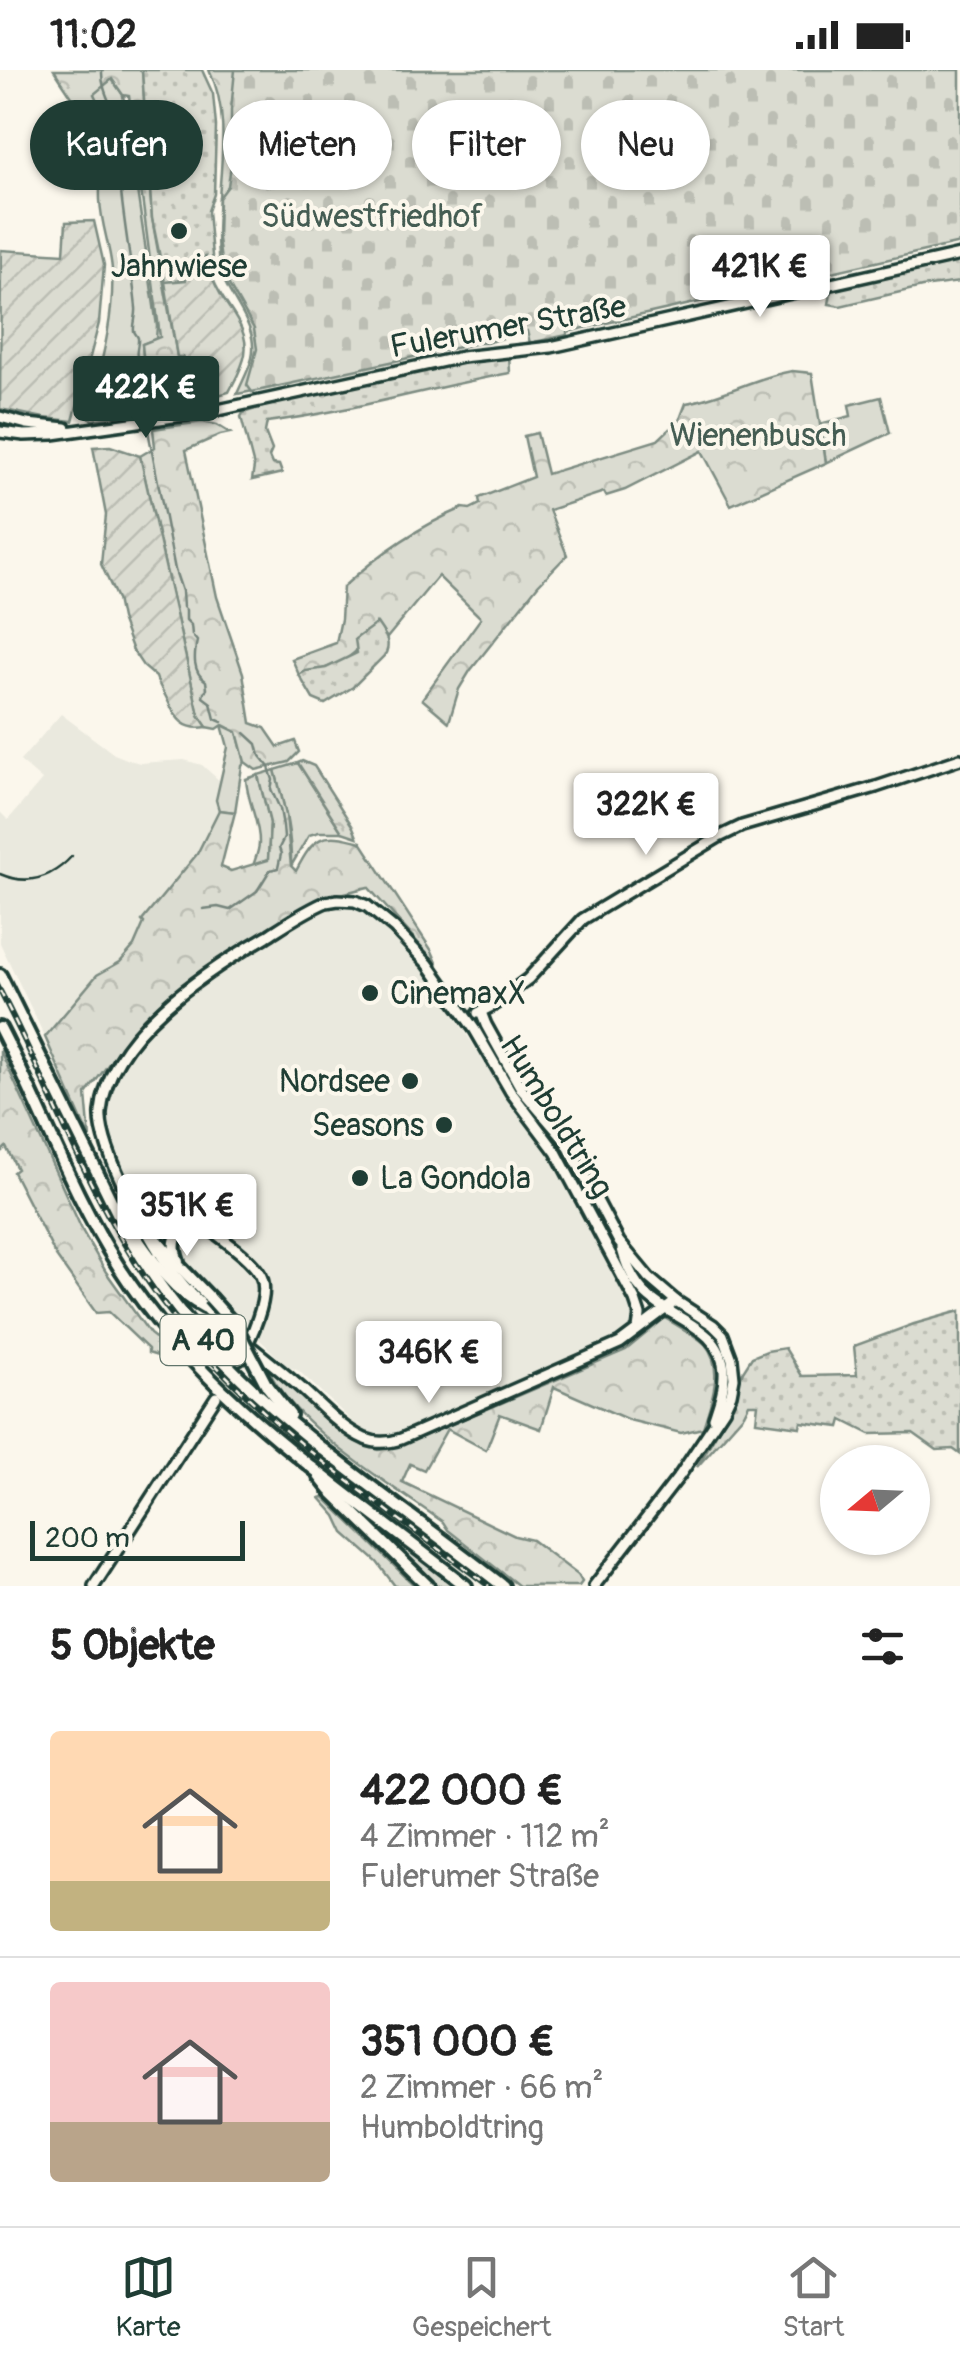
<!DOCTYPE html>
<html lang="de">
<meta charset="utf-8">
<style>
body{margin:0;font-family:Pangolin,sans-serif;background:#f6f6f6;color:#222;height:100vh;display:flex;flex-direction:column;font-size:38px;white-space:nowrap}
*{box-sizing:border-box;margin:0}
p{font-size:32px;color:#767676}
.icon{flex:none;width:55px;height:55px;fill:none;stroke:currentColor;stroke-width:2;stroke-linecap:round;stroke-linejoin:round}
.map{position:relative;height:1516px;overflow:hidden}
.side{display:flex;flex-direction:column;background:#fff;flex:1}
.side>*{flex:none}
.hud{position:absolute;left:30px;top:30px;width:900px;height:90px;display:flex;gap:20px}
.needle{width:65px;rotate:251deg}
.controls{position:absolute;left:820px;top:1375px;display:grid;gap:20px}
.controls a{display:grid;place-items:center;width:110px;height:110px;border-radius:50%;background:#fff;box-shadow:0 2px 8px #0004;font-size:50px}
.scale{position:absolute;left:30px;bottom:25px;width:215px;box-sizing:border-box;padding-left:10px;border:5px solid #1f3d34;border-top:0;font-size:28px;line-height:35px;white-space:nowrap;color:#1f3d34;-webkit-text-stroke:8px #fbf7ec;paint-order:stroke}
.price{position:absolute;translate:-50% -85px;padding:0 22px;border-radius:10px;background:#fff;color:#222;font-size:32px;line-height:65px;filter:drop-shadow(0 2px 5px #0008)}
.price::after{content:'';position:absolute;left:50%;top:60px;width:30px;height:22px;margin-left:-15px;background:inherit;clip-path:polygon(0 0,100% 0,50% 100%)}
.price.current{background:#1f3d34;color:#fff}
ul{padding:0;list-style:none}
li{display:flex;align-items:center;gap:30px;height:250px;padding:0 50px}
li+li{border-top:2px solid #e0e0e0}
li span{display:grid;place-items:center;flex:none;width:280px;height:200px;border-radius:10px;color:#555}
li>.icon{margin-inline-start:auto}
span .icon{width:120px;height:120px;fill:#fffc;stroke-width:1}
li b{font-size:42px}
h2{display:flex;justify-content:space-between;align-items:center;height:120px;padding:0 50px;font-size:42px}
.pill{padding:0 35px;border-radius:45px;background:#fff;box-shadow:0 2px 8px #0004;font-size:35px;line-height:90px}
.pill.current{background:#1f3d34;color:#fff}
.status{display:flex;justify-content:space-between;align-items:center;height:70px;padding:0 50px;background:#fff;direction:ltr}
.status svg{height:28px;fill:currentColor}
.tab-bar{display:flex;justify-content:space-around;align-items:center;height:140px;border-top:2px solid #e0e0e0;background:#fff;font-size:28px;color:#767676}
.tab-bar a{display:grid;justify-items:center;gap:5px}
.tab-bar .current{color:#1f3d34}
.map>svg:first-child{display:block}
.built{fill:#eae9de}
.grass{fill:#dbdcd1;stroke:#7d8c82;stroke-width:2.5}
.forest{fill:url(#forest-crowns);stroke:#7d8c82;stroke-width:2.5}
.cemetery{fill:url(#cemetery-stones);stroke:#7d8c82;stroke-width:2.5}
.park{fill:url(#park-dots);stroke:#7d8c82;stroke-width:2.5}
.garden{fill:url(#garden-furrows);stroke:#7d8c82;stroke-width:2.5}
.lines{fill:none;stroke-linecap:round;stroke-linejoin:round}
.stream{stroke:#74847b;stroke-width:2.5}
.secondary-tunnel{stroke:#cfd2c7;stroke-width:9;stroke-dasharray:9 4.5;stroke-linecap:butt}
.secondary-casing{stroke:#1f3d34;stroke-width:16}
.highway-casing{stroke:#1f3d34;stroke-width:18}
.secondary{stroke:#fbf7ec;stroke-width:9}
.highway{stroke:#fbf7ec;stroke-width:10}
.tram{stroke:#1f3d34;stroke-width:2.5}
.rail-casing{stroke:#1f3d34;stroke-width:6}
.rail{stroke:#fbf7ec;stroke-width:2.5;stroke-dasharray:8;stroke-linecap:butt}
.highway-bridge-casing{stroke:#1f3d34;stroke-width:18;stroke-linecap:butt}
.highway-bridge{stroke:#fbf7ec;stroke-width:10}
.poi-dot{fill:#1f3d34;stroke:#fbf7ec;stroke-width:4}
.labels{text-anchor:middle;stroke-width:8;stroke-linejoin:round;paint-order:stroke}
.shield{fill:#fbf7ec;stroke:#61756b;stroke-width:2.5}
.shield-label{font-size:30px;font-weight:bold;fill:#1f3d34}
.park-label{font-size:32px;fill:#455d53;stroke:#fbf7ec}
.poi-label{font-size:32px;fill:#1f3d34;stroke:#fbf7ec;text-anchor:start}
.street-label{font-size:32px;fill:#1f3d34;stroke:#fbf7ec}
</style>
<div class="status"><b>11:02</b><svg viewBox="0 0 49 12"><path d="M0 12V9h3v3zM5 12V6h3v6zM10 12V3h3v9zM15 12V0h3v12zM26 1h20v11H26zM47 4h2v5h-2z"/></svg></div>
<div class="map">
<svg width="960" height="1516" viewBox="0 0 960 1516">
<defs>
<pattern id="forest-crowns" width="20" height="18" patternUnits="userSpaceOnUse" patternTransform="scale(2.5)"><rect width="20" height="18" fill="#dbdcd1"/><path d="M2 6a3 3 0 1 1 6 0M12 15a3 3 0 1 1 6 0" fill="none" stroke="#bcbeb4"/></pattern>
<pattern id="cemetery-stones" width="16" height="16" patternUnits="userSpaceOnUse" patternTransform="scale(2.5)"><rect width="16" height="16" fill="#dbdcd1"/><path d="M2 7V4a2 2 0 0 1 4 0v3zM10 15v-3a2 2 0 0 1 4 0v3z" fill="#bcbeb4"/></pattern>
<pattern id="park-dots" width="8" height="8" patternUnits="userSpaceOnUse" patternTransform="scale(2.5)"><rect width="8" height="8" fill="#dbdcd1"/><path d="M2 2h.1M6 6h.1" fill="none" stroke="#bcbeb4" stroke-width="1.8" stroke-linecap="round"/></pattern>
<pattern id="garden-furrows" width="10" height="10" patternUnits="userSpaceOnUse" patternTransform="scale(2.5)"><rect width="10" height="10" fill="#dbdcd1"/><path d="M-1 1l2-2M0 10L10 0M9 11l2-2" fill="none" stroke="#bcbeb4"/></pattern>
</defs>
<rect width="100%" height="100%" fill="#fbf7ec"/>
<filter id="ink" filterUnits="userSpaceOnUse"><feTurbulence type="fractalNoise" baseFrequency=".01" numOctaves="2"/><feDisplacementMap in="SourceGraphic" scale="20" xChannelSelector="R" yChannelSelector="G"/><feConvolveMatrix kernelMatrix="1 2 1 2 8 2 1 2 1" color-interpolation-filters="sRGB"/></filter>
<g filter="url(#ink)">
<g class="built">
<polygon points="61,644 114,684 129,690 140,693 184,690 202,695 221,712 216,730 219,740 217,747 197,784 142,850 144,852 134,876 120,892 97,905 45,967 0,873 0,742 8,750 42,710 20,691"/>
<polygon points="350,835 363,839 381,852 411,882 427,903 510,1032 534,1058 552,1085 635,1242 632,1253 622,1265 399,1363 382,1366 370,1365 356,1355 299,1301 287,1296 237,1248 160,1170 125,1109 107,1063 106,1043 115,1008 149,960 175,934 221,899 315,842 327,836"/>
</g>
<g class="grass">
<path d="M112 9 123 25 157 256 156 269 142 274 148 340 92 350 88 346C100 298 115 248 112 199 110 176 101 154 100 130 99 109 103 89 99 68L113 65 93 24Z"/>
<polygon points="881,327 890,363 826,393 820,354 851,346 849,335"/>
<polygon points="222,655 237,662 245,692 242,696 235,742 219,740 216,730 228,677"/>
<path d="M298 693 342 762H319L309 765 291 796C292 763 283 732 275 700Z"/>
<path d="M258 705 270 753 268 790 253 796C255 789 259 781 259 773 260 753 247 731 246 709Z"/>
</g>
<g class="forest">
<polygon points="54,0 142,0 152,148 177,286 183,287 207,310 211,327 179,338 148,340 142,274 160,267 129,26 123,25 112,9 94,24 114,66 99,68"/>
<path d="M209 0H236L291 314 237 324C242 312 249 300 252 288 260 253 224 226 219 194 210 132 238 57 209 0Z"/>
<path d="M792 301 812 303 826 393 731 435 702 381 625 420 606 426 604 422 549 440 567 485 538 515 470 601 459 619 449 652 422 629 481 548 438 506 387 568 376 553C361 577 352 592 322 599 312 601 307 600 299 605L292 589 336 573 341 549 343 517C380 483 417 457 463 438L470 439 480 434 479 428 533 407 524 366 537 363 547 404 658 370 680 349 686 333C723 327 755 307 792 301Z"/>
<polygon points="202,352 217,355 230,363 220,365 186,380 217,527 243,603 251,653 265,658 278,677 295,671 299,682 289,692 256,700 245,692 237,662 223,655 217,659 207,657 199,646 140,386 155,377 153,359"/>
<polygon points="302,691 314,696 353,757 357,767 342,762 298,693"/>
<path d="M275 700 286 745 291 796 296 801C314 766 322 761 361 772L432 881 438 895 368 817 318 830 209 896 170 925 128 968 86 1024 90 1069 45 967 97 905 120 892 134 876 144 853 142 851 197 784 219 740 235 742 221 797 231 801 268 790 270 753 258 705Z"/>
<polygon points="0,980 83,1162 106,1202 150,1264 168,1278 179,1290 177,1292 148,1283 148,1279 109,1242 96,1243 56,1186 13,1102 17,1099 6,1077 0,1083"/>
<path d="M665 1248C677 1256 695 1264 705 1274 725 1298 711 1332 703 1358L681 1363 629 1350 554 1317 541 1359 500 1344 486 1380 447 1359 424 1400 410 1394 402 1412 515 1466 532 1470 578 1505 582 1512 579 1516H519L448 1460 443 1452C389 1413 294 1358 267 1297L354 1371 379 1380 407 1373 626 1280Z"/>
<polygon points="324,1427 415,1516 395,1516 377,1492 344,1463 336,1446 320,1428"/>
<polygon points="360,1440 454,1516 435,1516"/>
</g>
<polygon class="cemetery" points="235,0 960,0 960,173 580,259 567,262 567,265 530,273 527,261 486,273 478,273 252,322 247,315 257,279 254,259 228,213 222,198 218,169 219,128 228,116 231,95 231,40"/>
<g class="park">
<polygon points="142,0 202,0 213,24 216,56 214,124 208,141 213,197 205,187 186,210 165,212 152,148"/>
<polygon points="960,189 960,212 922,217 840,236 829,234 832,217"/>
<path d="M509 285 510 303C429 318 349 342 267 352L265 362 272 380 269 387 272 394 279 395 282 403 252 410 254 397 241 347 243 343C329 315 420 297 509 285Z"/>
<path d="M377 553C384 563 393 574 384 586L353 617 325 634 313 629 299 605 306 601 326 598 357 583 355 569Z"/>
<polygon points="960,1241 960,1384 953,1379 937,1380 913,1363 870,1364 842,1350 840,1357 801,1352 800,1357 756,1351 758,1334 749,1334 744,1344 697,1397 728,1343 743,1301 752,1287 767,1281 785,1278 802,1306 857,1305 854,1276 914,1254"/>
</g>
<g class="garden">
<polygon points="94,151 104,195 99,253 73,351 44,348 0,339 1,180 64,184 66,152"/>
<path d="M206 187C209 201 214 213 221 225 232 244 249 261 245 284 243 297 235 310 229 322L211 327 207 310 185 314 183 287H177L165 212 186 210 189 193Z"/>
<path d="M110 376 140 386 199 645 207 657C184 661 176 649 168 631 164 622 159 617 156 607L143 596 133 581 121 549 117 529 101 494 106 445 93 377Z"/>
</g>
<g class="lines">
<g class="stream">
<path d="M102 0C101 24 115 37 119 60 122 80 118 102 121 122 125 160 132 198 136 238 137 245 133 254 134 261 135 264 137 265 138 268 139 277 134 281 138 291L131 301 141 319 146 347"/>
<path d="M147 355 175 500 182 521 183 537 186 540V550L191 555 192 565 197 571C194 585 192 602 206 611L207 619 204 622 203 627 211 633 215 649 222 652"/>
<polyline points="203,839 218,837 230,840 257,821 270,800 278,798 281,784 279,778 284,768 283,756 280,739 271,719 273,710 269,697 260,686 257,674 245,663"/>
</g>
<polyline class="secondary-tunnel" points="217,1324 235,1295"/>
<g class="secondary-casing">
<g id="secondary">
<polyline points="0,347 27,354 66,358"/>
<polyline points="0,362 24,365 53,364 209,342 462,287 551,277 960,185"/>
<polyline points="481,942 486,955 522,1020 565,1070 619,1172 649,1208 676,1231 713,1255 723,1265 732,1289 734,1308 731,1324 724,1339 680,1405 594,1516"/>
<polyline points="478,943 492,936 528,909 583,849 719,767 742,756 876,717 960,689"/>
<path d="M194 1150 201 1152C218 1166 251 1187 261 1206 271 1226 250 1270 239 1289"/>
<path d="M622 1179C626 1194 632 1209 643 1221 669 1250 721 1255 724 1301 725 1317 719 1333 714 1348"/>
<path d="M638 1259 640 1245 635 1230 556 1082 511 1022 475 960 428 894 394 858 367 836 355 831 338 830 326 832C305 841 286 854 267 866 206 902 108 964 101 1042 98 1078 152 1177 176 1206 209 1248 254 1277 294 1312 316 1330 338 1357 365 1369 377 1374 389 1373 401 1369L620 1273 676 1231"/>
<polyline points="94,1516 216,1327"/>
</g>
</g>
<g class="highway-casing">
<g id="highway">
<path d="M0 905 130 1169C221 1325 366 1407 503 1516"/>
<path d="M0 958C41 1037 71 1122 119 1197 204 1331 344 1419 466 1516"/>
<polyline points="146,1157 180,1197 210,1228"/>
<path d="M136 1167C154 1193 176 1223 204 1237"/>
<path d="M178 1192C172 1176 174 1168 183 1154L194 1150"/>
<polyline points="267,1316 290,1345"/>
<polyline points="319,1406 330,1420 428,1516"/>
</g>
</g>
<use href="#secondary" class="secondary"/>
<use href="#highway" class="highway"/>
<path class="tram" d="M0 804C28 816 52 808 72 786"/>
<g class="rail-casing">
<path id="rail" d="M0 921C50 1017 87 1123 149 1213 235 1340 368 1424 489 1516"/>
</g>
<use href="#rail" class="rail"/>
<g class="highway-bridge-casing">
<polyline id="highway-bridge" points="210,1228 236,1257 267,1316"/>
</g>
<use href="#highway-bridge" class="highway-bridge"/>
</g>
</g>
<g class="poi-dot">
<circle cx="179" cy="161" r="10"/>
<circle cx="370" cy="923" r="10"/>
<circle cx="410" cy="1011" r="10"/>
<circle cx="444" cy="1055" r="10"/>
<circle cx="360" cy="1108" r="10"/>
</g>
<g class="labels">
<rect class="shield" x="160.5" y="1245" width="85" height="50" rx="8"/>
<g class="shield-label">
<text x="203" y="1280">A 40</text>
</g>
<g class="park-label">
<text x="372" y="157">Südwestfriedhof</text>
<text x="758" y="376">Wienenbusch</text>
</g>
<g class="poi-label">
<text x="179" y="207" text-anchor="middle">Jahnwiese</text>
<text x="390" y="934">CinemaxX</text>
<text x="390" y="1022" text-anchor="end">Nordsee</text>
<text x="424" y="1066" text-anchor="end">Seasons</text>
<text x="380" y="1119">La Gondola</text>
</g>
<g class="street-label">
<text transform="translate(508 256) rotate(-10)" y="11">Fulerumer Straße</text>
<text transform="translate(557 1046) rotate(58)" y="11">Humboldtring</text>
</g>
</g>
</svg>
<div class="controls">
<a><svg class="needle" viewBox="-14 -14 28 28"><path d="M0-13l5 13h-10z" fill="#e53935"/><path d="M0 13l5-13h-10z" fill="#767676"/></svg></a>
</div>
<div class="scale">200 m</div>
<b class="price" style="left:760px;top:250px">421K €</b>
<b class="price current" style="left:146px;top:371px">422K €</b>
<b class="price" style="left:646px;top:788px">322K €</b>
<b class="price" style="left:187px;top:1189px">351K €</b>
<b class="price" style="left:429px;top:1336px">346K €</b>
<div class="hud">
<a class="pill current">Kaufen</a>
<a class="pill">Mieten</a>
<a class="pill">Filter</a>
<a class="pill">Neu</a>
</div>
</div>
<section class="side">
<h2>5 Objekte<svg class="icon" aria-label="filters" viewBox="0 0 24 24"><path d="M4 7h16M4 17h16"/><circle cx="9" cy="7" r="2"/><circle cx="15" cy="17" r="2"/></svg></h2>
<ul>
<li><span style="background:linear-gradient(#ffd9b3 75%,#c2b280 0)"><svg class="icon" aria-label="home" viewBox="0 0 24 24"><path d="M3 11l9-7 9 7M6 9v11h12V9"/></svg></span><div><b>422 000 €</b><p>4 Zimmer · 112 m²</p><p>Fulerumer Straße</p></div></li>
<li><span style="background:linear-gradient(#f6c9c9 70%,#b9a48a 0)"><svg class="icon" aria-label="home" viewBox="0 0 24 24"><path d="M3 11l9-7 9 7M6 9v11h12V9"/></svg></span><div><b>351 000 €</b><p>2 Zimmer · 66 m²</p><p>Humboldtring</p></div></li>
</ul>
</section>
<nav class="tab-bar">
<a class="current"><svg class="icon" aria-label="map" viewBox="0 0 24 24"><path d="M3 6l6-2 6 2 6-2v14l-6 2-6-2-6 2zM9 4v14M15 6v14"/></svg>Karte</a>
<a><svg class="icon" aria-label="saved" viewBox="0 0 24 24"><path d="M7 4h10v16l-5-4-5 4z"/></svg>Gespeichert</a>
<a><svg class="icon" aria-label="home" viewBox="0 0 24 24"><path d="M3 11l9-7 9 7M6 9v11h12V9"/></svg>Start</a>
</nav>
